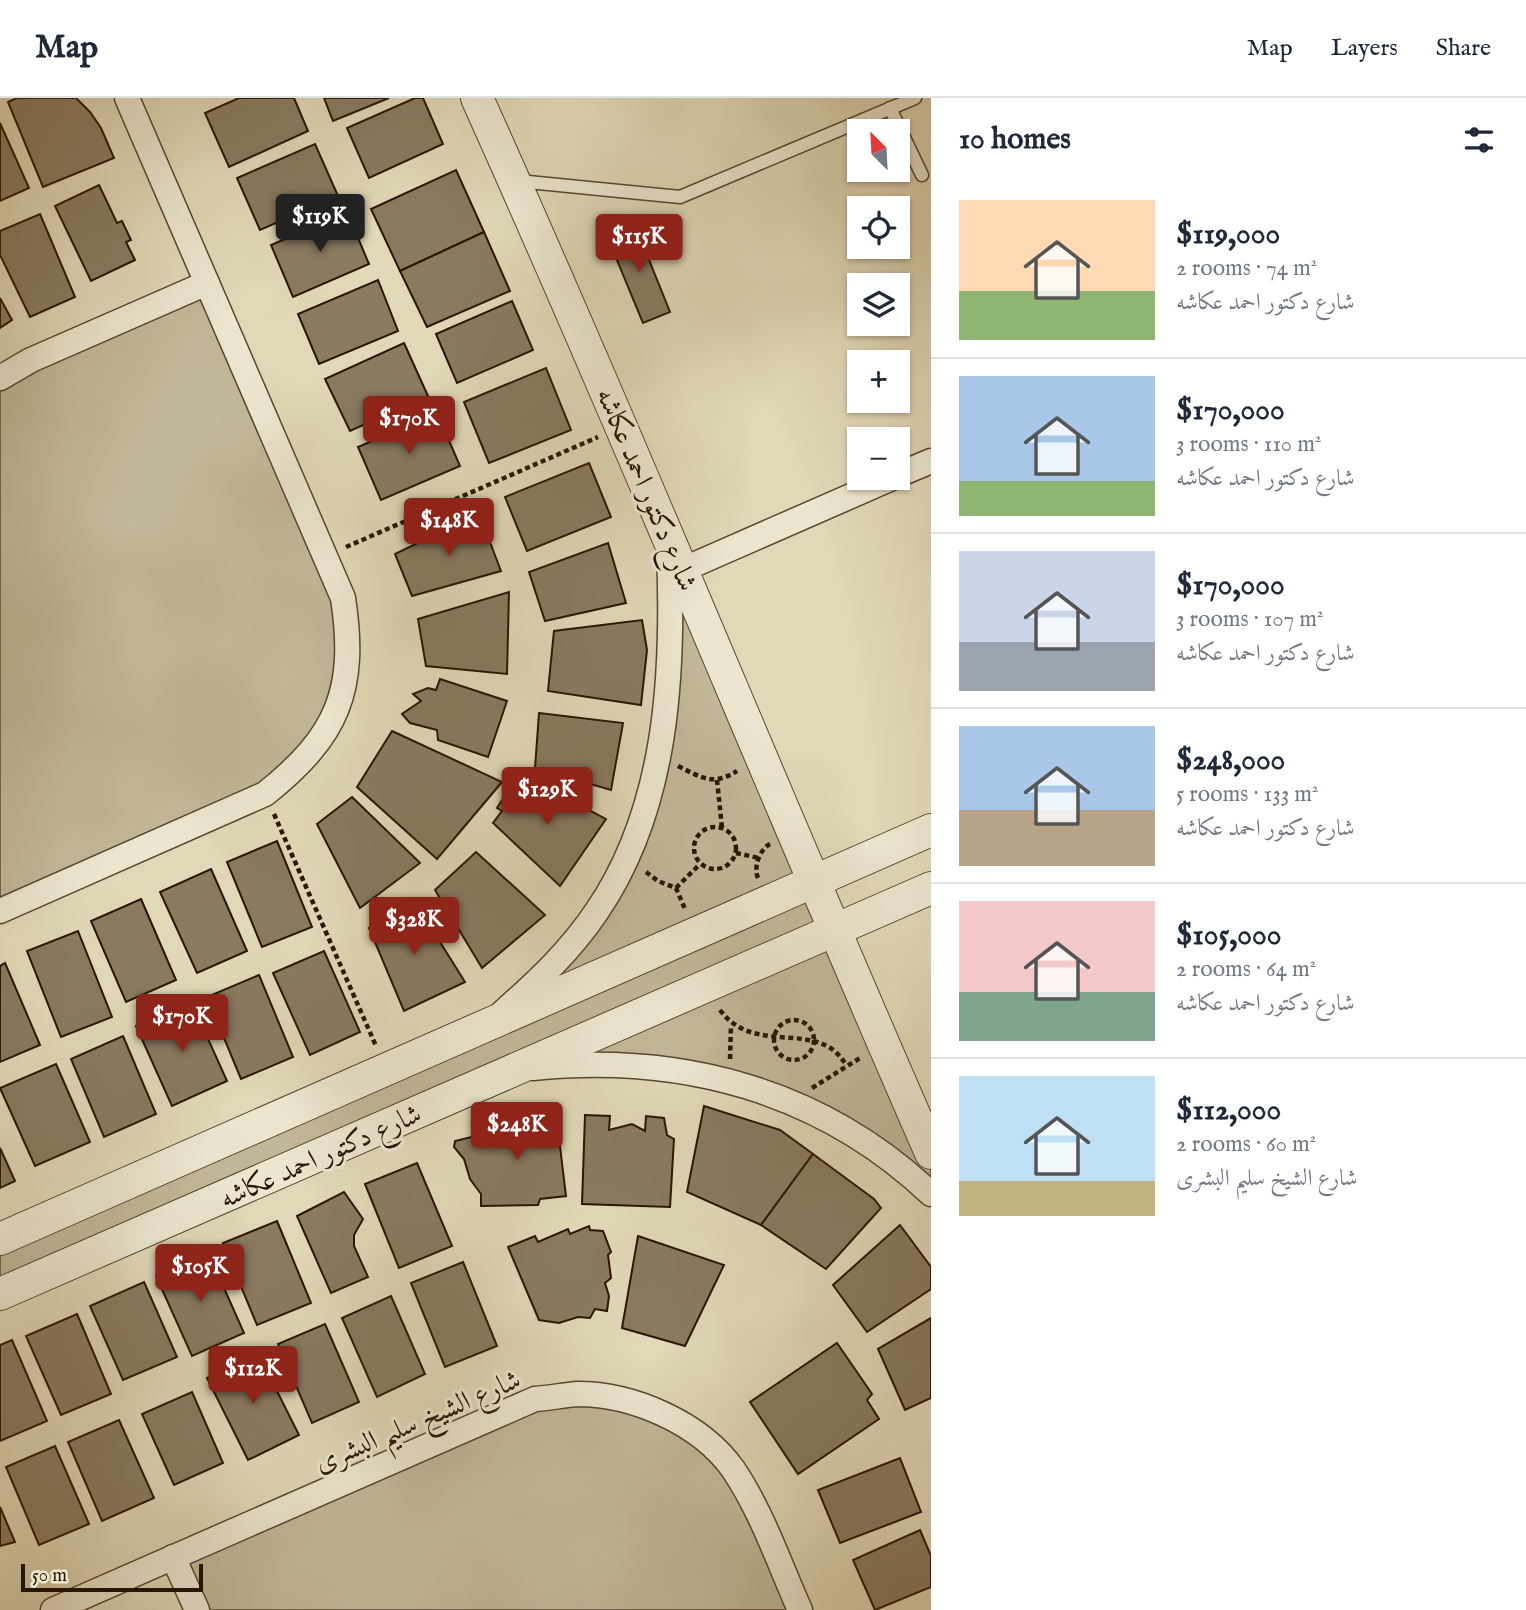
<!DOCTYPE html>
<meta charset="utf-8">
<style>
body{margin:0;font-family:"IM FELL English",Amiri,serif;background:#f6f6f7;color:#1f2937;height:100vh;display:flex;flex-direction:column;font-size:26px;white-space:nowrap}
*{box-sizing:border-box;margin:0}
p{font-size:23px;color:#747a83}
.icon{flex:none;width:38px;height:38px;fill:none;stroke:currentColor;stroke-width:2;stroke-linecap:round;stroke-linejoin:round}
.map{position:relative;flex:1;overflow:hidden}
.drawer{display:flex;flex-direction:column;background:#fff;width:595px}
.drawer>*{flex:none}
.needle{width:46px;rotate:336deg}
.fabs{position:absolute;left:847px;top:21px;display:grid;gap:14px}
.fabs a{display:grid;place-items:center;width:63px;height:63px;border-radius:0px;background:#fff;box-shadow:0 2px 5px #0004;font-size:35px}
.scale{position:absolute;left:21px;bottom:18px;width:182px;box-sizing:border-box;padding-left:7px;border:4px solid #2a1501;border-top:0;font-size:19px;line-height:24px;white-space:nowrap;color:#2a1501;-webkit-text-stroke:5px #ece6d0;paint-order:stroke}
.price{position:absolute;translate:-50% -60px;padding:0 16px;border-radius:7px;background:#8f2418;color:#fff;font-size:23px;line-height:46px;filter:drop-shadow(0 2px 4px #0008)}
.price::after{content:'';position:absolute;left:50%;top:42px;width:21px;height:16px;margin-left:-10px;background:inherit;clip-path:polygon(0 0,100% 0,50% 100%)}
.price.selected{background:#222;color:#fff}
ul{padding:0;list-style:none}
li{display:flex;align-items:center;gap:21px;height:175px;padding:0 28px}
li+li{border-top:2px solid #e0e1e3}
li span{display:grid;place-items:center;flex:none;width:196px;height:140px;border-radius:0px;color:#555}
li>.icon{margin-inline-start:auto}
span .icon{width:84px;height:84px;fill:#fffc;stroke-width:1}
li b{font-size:30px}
h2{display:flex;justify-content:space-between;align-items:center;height:84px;padding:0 28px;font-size:30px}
header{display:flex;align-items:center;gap:42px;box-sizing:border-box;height:98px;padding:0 35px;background:#fff;border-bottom:2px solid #e0e1e3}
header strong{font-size:33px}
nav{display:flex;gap:38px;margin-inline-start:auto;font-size:24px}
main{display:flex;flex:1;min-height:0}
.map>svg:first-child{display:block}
.green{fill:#c2b798;stroke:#76664c;stroke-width:2}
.building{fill:#897a60;stroke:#2a1501;stroke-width:2}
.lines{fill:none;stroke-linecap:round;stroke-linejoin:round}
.service-casing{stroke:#58462e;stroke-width:15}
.minor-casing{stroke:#58462e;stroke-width:27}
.tertiary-casing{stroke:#58462e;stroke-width:34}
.path{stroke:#2a1501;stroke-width:4.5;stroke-dasharray:5 3.5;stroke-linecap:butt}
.service{stroke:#ece6d0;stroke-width:12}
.minor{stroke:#ece6d0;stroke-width:24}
.tertiary{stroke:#ece6d0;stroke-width:32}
.labels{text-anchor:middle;stroke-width:6;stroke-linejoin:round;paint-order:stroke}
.street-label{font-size:28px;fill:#2a1501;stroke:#ece6d0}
</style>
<header>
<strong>Map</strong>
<nav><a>Map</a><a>Layers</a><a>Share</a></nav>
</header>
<main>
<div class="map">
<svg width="931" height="1512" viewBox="0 0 931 1512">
<rect width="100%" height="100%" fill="#e1d8b7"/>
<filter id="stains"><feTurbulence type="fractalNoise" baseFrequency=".00286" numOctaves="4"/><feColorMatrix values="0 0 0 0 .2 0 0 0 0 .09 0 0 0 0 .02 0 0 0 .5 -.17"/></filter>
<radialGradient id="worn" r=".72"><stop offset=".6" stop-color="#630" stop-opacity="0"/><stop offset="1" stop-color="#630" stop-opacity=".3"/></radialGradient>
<g class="green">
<polygon points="207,185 326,458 344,589 301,667 0,813 0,280"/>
<polygon points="668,438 931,1055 931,1096 911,1077 729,982 515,972 0,1196 0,1141 493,923 598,812 657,669"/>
<polygon points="535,1301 620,1301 731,1369 800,1512 198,1512 173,1459"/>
</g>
<g class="building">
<polygon points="17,0 76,0 90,14 101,30 114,60 43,89 8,4"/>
<polygon points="239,0 294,0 308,33 229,69 205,15"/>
<polygon points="324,0 389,0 333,23"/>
<polygon points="415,0 423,0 443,46 369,80 347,30"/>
<polygon points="0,25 29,90 0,103"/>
<polygon points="315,46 338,98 260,132 237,80"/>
<polygon points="456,72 484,134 400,173 371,111"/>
<polygon points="99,87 117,125 122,123 131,142 126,144 135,162 91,183 55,108"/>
<polygon points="347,114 369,166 293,199 271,147"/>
<polygon points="40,116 75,199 30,219 0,157 0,133"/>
<polygon points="635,127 670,214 643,225 607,138"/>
<polygon points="484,134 510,193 427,229 400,173"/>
<polygon points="378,182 398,233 319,266 298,216"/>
<polygon points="0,200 12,222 0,230"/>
<polygon points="512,203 533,252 457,285 436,236"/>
<polygon points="404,245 428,298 350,333 325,281"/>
<polygon points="546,270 571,332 489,365 464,304"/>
<polygon points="437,315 460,368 381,402 358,349"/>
<polygon points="589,365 611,419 527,453 505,399"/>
<polygon points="479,415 501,473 412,498 395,456"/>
<polygon points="608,445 626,505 545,523 529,474"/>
<polygon points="509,494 507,576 426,568 418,521"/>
<polygon points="642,522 647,552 641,607 548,593 554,533"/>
<polygon points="440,581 507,603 488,659 438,642 437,632 410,625 402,616 421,603 413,596 428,590 436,592"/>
<polygon points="539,615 623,625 611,692 535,670"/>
<polygon points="392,633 502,684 437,761 357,689"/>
<polygon points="523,677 606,721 560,788 493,725 502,713 497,710 510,690 514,692"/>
<polygon points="352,699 420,765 360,810 317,726"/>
<polygon points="277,743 312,829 262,849 227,764"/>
<polygon points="476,754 545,817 482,870 435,792"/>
<polygon points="211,771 247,853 197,875 160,794"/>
<polygon points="141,801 176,882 126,904 91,823"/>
<polygon points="415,804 465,884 404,913 369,830"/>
<polygon points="78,833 112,919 61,939 27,853"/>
<polygon points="324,853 360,934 310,957 273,875"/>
<polygon points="5,865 40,947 0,964 0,868"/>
<polygon points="259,877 293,959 241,981 207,899"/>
<polygon points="191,903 227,983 172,1008 136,928"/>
<polygon points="123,938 156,1016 104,1039 71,961"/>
<polygon points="56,966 90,1044 35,1068 0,990"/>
<polygon points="555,1007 566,1098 540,1101 538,1107 481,1108 481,1096 470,1081 464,1061 454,1049 455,1043 496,1033"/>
<polygon points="704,1008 780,1032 813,1056 761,1127 687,1094"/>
<polygon points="585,1017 610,1018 609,1032 632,1026 645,1033 646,1018 664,1020 667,1037 674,1041 670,1109 582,1106"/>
<polygon points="0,1050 15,1083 0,1090"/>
<polygon points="813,1056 874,1101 881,1110 826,1171 761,1127"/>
<polygon points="417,1065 452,1148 399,1170 365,1086"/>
<polygon points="344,1094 363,1121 354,1137 354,1148 368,1179 331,1195 297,1118"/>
<polygon points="277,1123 311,1205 257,1227 223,1145"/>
<polygon points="900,1127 931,1169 931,1191 867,1234 833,1187"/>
<polygon points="589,1128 590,1132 603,1133 611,1154 608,1157 611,1180 605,1185 609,1198 607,1213 595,1211 590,1220 578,1219 559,1225 539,1222 508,1149 535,1138 538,1144 568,1131 570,1136"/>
<polygon points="638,1138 724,1167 685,1248 622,1230"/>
<polygon points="208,1154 244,1235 192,1258 156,1178"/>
<polygon points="463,1164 497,1248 445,1269 411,1185"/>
<polygon points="144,1184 177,1259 123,1282 90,1208"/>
<polygon points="391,1198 425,1276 377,1299 342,1220"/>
<polygon points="77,1216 111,1296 61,1317 26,1238"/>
<polygon points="931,1220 931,1300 905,1312 878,1251"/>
<polygon points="325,1226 359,1304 312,1325 278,1246"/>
<polygon points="12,1242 47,1323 0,1343 0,1247"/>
<polygon points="837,1245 872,1296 867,1302 879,1321 798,1376 750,1304"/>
<polygon points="258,1255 299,1337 248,1362 207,1280"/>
<polygon points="192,1294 223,1365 174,1387 142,1316"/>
<polygon points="119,1322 154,1400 102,1423 68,1344"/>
<polygon points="55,1348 89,1426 39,1447 6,1369"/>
<polygon points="900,1360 921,1414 840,1445 818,1392"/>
<polygon points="0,1409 15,1444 0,1448"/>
<polygon points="920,1432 931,1458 931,1489 875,1512 853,1462"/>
</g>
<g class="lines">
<g class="service-casing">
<g id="service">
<polyline points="890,10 922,77"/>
<polyline points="518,83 680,99 915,0"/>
</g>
</g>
<g class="minor-casing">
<g id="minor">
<polyline points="0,280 31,262 207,185"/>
<polyline points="898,377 931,363"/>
<polyline points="682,472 892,380"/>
<path d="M0 813 265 696C338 638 357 592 343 500L127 0"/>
<path d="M503 914C538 883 571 852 597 813 668 709 674 574 669 453"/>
<path d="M533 970C681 955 821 992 931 1096"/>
<polyline points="173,1459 197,1512"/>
<path d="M53 1512 535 1301C549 1300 564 1297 578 1296 633 1296 700 1325 733 1371 762 1414 779 1465 800 1512"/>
</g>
</g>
<g class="tertiary-casing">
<g id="tertiary">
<path d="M477 0C634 349 777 704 931 1055"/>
<polyline points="0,1141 931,732"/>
<polyline points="0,1196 931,790"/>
</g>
</g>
<g class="path">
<polyline points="346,449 598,339"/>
<path d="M678 668C702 680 713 688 737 673"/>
<polyline points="717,682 722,730"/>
<polyline points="274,716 376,948"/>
<circle cx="715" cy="750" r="21"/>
<polyline points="736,755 759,760"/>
<polyline points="646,774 658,783 676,790 685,811"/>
<path d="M758 780C753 769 760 751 770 746"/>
<polyline points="676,790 700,766"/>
<path d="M720 912C755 960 819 919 846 967"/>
<circle cx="794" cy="942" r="20"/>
<polyline points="730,961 731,927"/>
<polyline points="812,990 860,960"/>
</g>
<use href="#service" class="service"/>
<use href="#minor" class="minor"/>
<use href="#tertiary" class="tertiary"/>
</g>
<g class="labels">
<g class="street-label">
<text transform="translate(648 391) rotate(67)" y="10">شارع دكتور احمد عكاشه</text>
<text transform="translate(320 1057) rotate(-24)" y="10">شارع دكتور احمد عكاشه</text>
<text transform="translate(417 1322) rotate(-23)" y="10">شارع الشيخ سليم البشرى</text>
</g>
</g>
<rect width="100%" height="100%" filter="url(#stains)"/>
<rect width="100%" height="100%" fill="url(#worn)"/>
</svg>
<div class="fabs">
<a><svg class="needle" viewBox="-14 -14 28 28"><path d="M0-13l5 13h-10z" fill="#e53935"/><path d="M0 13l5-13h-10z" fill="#747a83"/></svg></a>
<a><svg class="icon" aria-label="locate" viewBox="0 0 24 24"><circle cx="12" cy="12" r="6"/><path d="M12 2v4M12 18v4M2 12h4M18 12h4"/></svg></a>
<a><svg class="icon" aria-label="layers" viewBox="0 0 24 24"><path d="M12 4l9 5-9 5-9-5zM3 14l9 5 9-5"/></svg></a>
<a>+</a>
<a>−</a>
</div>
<div class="scale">50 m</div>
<b class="price selected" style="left:320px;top:156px">$119K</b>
<b class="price" style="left:639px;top:176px">$115K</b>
<b class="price" style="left:409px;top:358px">$170K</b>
<b class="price" style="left:449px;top:460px">$148K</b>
<b class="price" style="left:547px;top:729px">$129K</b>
<b class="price" style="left:414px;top:859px">$328K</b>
<b class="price" style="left:182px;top:956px">$170K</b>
<b class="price" style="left:517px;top:1064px">$248K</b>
<b class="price" style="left:200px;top:1206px">$105K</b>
<b class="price" style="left:253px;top:1308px">$112K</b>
</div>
<section class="drawer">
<h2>10 homes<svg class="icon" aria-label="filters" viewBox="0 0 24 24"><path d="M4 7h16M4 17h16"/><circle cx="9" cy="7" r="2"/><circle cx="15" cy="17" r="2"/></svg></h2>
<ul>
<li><span style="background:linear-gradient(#ffd9b3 65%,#8fb573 0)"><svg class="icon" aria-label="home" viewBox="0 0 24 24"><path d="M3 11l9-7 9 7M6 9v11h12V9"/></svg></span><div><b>$119,000</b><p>2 rooms · 74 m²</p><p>شارع دكتور احمد عكاشه</p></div></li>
<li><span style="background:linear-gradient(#a9c7e8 75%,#8fb573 0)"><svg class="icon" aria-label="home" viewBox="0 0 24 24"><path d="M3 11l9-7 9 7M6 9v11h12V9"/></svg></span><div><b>$170,000</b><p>3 rooms · 110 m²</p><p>شارع دكتور احمد عكاشه</p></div></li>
<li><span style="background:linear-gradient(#c9d6e8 65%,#9aa5b1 0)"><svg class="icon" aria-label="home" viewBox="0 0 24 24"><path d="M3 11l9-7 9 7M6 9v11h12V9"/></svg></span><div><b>$170,000</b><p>3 rooms · 107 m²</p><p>شارع دكتور احمد عكاشه</p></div></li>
<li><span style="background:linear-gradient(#a9c7e8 60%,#b9a48a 0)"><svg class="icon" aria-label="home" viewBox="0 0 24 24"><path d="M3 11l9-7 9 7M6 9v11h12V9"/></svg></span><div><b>$248,000</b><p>5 rooms · 133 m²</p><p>شارع دكتور احمد عكاشه</p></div></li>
<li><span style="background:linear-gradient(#f6c9c9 65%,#7fa58c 0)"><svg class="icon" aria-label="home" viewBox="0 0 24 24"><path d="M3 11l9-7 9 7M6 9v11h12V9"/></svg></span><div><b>$105,000</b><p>2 rooms · 64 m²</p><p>شارع دكتور احمد عكاشه</p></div></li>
<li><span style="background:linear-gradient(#bfe0f5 75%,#c2b280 0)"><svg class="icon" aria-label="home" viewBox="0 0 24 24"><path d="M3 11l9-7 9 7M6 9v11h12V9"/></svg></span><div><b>$112,000</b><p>2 rooms · 60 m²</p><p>شارع الشيخ سليم البشرى</p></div></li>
</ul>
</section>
</main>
